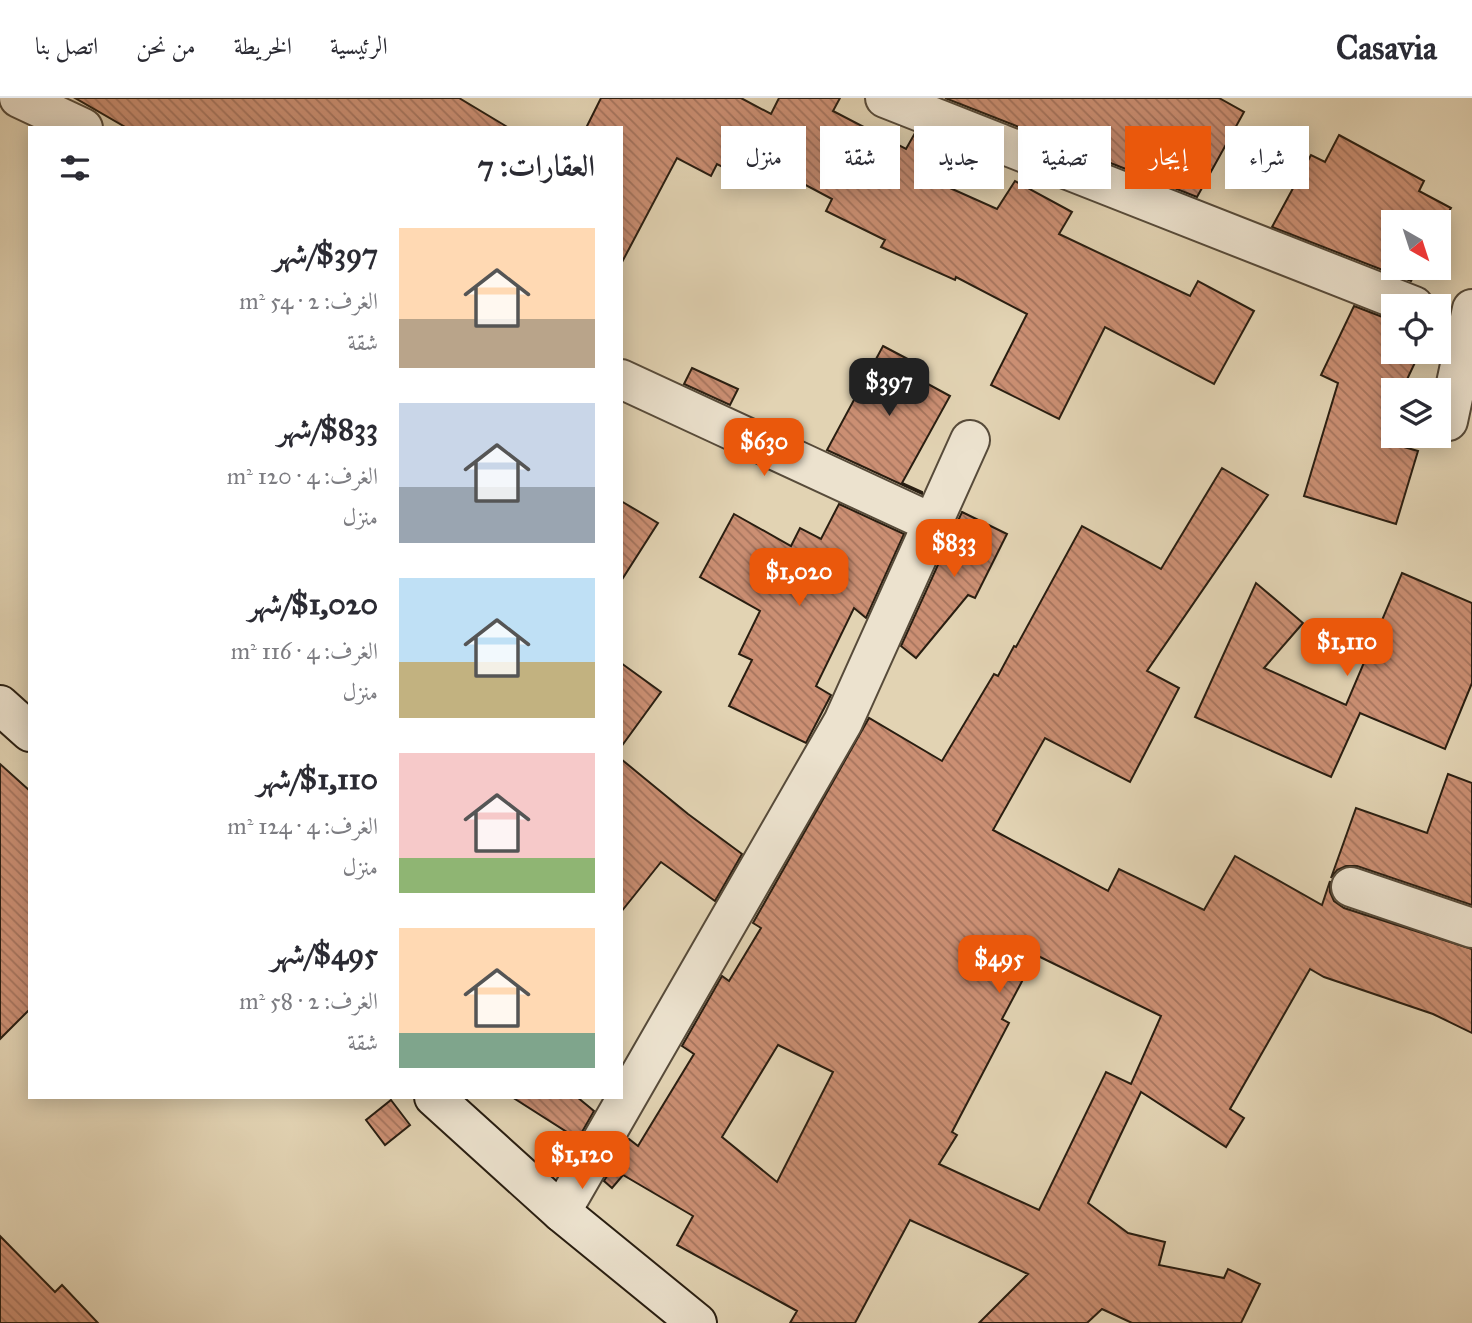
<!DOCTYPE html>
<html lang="ar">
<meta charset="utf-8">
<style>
body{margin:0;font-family:"IM FELL Great Primer",Amiri,serif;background:#f2f2f3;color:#2b2b33;direction:rtl;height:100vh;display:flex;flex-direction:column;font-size:26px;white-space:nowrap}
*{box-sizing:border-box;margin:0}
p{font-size:23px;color:#7c7c81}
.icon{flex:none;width:38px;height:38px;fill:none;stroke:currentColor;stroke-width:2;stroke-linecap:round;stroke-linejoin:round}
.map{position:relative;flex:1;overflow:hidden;direction:ltr}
.side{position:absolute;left:28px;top:28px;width:595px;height:973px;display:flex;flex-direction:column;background:#fff;border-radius:0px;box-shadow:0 4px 18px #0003;direction:rtl}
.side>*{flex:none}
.hud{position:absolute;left:644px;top:28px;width:665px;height:63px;direction:rtl;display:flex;gap:14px}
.needle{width:46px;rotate:141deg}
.tools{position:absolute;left:1381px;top:112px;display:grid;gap:14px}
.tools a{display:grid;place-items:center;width:70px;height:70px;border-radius:0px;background:#fff;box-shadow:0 4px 18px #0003;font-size:35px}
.price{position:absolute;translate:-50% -60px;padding:0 16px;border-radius:14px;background:#ea580c;color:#fff;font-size:23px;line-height:46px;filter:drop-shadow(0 2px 4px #0008)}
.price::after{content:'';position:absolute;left:50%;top:42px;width:21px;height:16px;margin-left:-10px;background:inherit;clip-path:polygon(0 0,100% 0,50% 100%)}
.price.current{background:#222;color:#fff}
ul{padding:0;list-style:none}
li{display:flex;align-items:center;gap:21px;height:175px;padding:0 28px}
li span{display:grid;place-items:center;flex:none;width:196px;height:140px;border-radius:0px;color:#555}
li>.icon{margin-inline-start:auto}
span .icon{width:84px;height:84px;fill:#fffc;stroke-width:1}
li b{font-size:30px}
h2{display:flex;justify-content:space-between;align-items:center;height:84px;padding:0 28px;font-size:30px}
.tag{padding:0 24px;border-radius:0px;background:#fff;box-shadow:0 4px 18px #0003;font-size:24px;line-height:63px}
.tag.current{background:#ea580c;color:#fff}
header{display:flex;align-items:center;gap:42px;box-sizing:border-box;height:98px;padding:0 35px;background:#fff;border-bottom:2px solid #e1e1e2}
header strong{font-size:33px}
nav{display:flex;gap:38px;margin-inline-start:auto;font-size:24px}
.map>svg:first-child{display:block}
.building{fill:url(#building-back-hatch);stroke:#291e11;stroke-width:2;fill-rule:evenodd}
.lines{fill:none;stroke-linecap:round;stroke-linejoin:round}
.street-casing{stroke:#574b3a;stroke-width:42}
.secondary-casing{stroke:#291e11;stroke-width:42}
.street{stroke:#ece2ce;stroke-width:38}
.secondary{stroke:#ece2ce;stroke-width:38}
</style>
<header>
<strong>Casavia</strong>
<nav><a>الرئيسية</a><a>الخريطة</a><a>من نحن</a><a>اتصل بنا</a></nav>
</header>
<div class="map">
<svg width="1472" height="1225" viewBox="0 0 1472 1225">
<defs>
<pattern id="building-back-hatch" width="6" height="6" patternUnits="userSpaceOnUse" patternTransform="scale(1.75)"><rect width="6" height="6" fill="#cb8f73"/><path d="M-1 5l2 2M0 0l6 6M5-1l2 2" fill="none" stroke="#a5745d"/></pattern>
</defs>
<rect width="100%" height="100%" fill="#e2d3b3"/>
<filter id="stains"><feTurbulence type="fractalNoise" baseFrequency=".00286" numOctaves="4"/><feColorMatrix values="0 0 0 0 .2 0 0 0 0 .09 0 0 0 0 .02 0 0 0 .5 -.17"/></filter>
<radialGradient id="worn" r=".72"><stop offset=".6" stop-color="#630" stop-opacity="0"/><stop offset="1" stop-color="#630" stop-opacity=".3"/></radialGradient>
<g class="building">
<polygon points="75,0 459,0 509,30 127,30"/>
<polygon points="601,0 741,0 771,16 779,0 840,0 833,13 906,51 915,35 963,54 941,86 997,111 1015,83 1072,114 1059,136 1190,198 1198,183 1254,213 1214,286 1105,229 1059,321 991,287 1027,216 956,179 955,182 881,149 885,142 826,113 832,101 772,69 762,89 717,66 711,78 677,60 621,166 621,30 586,30"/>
<polygon points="945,0 1219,0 1244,14 1197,99"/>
<polygon points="1339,37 1424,83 1419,93 1451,110 1438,133 1438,124 1393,124 1393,170 1418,170 1411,183 1272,129 1311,57 1325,64"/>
<polygon points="1354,208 1393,223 1393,254 1420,254 1402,292 1393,292 1393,346 1418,353 1396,426 1304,398 1338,285 1321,277"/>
<polygon points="883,248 921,268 915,279 950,298 902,385 922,394 922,396 827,352"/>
<polygon points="692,270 738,291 730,307 684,286"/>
<path d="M1222 370 1268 397 1147 573 1179 590 1130 684 1045 640 993 732 1108 793 1119 771 1204 812 1235 758 1322 807 1330 783V794L1334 803 1344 810 1472 851V935L1433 916 1324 879 1310 871 1230 1011 1244 1020 1226 1049 1141 994 1088 1105 1128 1135 1165 1144 1159 1167 1224 1180 1228 1171 1260 1186 1241 1225H1132L1102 1211 1087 1225H979L1028 1176 910 1122 855 1225H790L797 1213 677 1147 693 1118 623 1077 612 1090 604 1083 629 1041 638 1048 694 956 682 948 722 878 729 883 761 830 753 825 869 620 942 663 994 576 998 578 1014 548 1016 549 1082 428 1161 471ZM1036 857 1161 918 1131 986 1106 974 1039 1112 939 1066 957 1037 952 1034 1009 925 1002 921ZM778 947 833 974 777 1084 722 1039Z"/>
<polygon points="621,403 658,425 621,483"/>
<polygon points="839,406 904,436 866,520 854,510 816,588 831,597 806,645 729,608 752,562 739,556 760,513 700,479 734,416 791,448 800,430 821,441"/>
<polygon points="962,414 1007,436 975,500 968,497 916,560 901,548"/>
<polygon points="1402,475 1472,505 1472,585 1445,651 1360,615 1331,679 1195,619 1256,485 1303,525 1264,570 1346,607"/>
<polygon points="621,565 661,594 621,649"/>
<polygon points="621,661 688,716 742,756 715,803 661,764 621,814"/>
<polygon points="0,666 30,693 30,911 0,941"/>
<polygon points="1448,676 1472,685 1472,807 1357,768 1346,768 1337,772 1331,780 1356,710 1427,735"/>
<polygon points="512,999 577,999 594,1013 578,1041"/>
<polygon points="391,1002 410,1027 385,1047 366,1022"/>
<polygon points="0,1138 55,1194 62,1187 98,1225 0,1225"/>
</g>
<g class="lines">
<g class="street-casing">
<g id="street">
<polyline points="19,0 83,30"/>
<polyline points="885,0 1414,208"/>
<polyline points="621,281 932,425"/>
<polyline points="1448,323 1472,211"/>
<polyline points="1351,789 1472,830"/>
<polyline points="561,1114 843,624 970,342"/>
</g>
</g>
<g class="secondary-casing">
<g id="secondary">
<polyline points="0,607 30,634"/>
<polyline points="434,999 561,1114 697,1225"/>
</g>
</g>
<use href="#street" class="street"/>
<use href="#secondary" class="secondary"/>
</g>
<rect width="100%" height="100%" filter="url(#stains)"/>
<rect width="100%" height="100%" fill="url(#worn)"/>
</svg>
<div class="tools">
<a><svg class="needle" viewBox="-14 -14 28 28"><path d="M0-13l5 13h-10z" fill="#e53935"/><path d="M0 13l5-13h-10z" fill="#7c7c81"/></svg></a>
<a><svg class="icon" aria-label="locate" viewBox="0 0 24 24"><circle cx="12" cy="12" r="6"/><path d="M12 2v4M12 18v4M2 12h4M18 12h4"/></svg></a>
<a><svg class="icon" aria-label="layers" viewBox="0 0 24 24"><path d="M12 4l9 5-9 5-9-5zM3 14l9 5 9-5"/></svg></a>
</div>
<b class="price current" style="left:889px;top:320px">$397</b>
<b class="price" style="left:764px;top:380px">$630</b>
<b class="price" style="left:954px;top:481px">$833</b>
<b class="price" style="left:799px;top:510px">$1,020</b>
<b class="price" style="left:1347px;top:580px">$1,110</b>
<b class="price" style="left:999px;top:897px">$495</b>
<b class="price" style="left:582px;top:1093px">$1,120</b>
<div class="hud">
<a class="tag">شراء</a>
<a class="tag current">إيجار</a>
<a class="tag">تصفية</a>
<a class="tag">جديد</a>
<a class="tag">شقة</a>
<a class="tag">منزل</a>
</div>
<section class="side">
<h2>العقارات: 7<svg class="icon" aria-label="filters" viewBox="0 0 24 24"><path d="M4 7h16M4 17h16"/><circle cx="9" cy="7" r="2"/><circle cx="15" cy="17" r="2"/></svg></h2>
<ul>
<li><span style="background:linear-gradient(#ffd9b3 65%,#b9a48a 0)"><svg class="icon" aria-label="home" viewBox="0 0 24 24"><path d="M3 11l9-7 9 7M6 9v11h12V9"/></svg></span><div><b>$397/شهر</b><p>الغرف: 2 · 54 m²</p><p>شقة</p></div></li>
<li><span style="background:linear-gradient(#c9d6e8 60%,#9aa5b1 0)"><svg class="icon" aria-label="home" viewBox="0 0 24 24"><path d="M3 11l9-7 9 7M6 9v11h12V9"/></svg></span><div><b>$833/شهر</b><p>الغرف: 4 · 120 m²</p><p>منزل</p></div></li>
<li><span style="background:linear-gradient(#bfe0f5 60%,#c2b280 0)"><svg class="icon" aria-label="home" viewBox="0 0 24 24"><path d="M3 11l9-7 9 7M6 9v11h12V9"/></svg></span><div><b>$1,020/شهر</b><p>الغرف: 4 · 116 m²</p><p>منزل</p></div></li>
<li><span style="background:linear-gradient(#f6c9c9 75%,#8fb573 0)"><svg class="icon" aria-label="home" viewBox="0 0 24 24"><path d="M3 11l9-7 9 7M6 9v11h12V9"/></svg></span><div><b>$1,110/شهر</b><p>الغرف: 4 · 124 m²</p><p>منزل</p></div></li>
<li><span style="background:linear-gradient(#ffd9b3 75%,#7fa58c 0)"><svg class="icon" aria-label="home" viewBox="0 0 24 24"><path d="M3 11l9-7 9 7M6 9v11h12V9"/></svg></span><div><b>$495/شهر</b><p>الغرف: 2 · 58 m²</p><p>شقة</p></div></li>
</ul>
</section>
</div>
